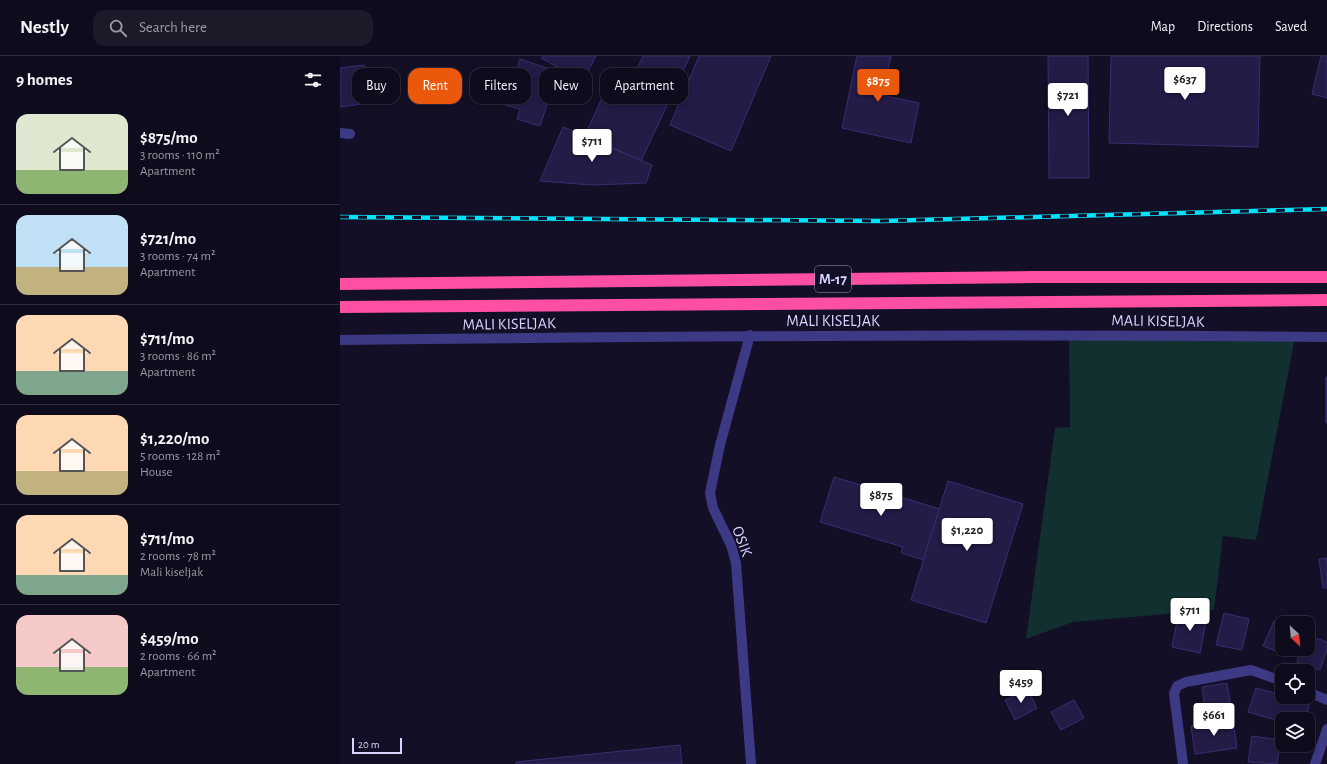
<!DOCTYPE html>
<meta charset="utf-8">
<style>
body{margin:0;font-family:"Alegreya Sans",sans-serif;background:#1c1929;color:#f1f3f6;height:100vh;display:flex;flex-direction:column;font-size:15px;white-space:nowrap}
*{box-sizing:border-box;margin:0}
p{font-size:13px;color:#9b9ba3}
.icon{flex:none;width:22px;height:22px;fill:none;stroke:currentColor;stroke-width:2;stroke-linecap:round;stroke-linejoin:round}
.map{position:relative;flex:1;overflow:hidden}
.details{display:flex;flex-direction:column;background:#0e0b1c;width:340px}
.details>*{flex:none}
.top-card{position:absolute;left:12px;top:12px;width:380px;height:36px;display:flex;gap:8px}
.needle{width:26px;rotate:154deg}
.controls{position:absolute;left:935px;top:560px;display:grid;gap:8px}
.controls a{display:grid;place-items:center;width:40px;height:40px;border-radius:8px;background:#0e0b1c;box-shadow:0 2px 10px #0003,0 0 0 1px #2e2b3b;font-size:20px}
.scale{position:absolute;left:12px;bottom:10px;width:50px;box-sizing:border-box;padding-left:4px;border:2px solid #d9d4ff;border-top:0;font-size:11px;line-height:14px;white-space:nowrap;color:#d9d4ff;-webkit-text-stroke:3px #130f26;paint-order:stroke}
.price{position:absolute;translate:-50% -34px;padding:0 9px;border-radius:4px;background:#fff;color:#222;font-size:13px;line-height:26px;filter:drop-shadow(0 1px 2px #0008)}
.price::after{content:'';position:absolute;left:50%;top:24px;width:12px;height:9px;margin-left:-6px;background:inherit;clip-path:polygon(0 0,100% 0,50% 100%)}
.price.active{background:#ea580c;color:#fff}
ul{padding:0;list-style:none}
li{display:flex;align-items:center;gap:12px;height:100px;padding:0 16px}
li+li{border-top:1px solid #2e2b3b}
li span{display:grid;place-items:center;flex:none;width:112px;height:80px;border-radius:12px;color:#555}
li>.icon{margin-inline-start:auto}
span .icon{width:48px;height:48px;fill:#fffc;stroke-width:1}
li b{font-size:17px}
h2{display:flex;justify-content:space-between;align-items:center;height:48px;padding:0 16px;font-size:17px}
.pill{padding:0 14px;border-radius:12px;background:#0e0b1c;box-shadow:0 2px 10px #0003,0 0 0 1px #2e2b3b;font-size:14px;line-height:36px}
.pill.active{background:#ea580c;color:#fff}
header{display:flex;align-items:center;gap:24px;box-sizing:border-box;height:56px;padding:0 20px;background:#0e0b1c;border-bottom:1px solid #2e2b3b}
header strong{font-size:19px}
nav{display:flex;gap:22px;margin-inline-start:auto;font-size:14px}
.search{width:280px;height:36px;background:#1c1929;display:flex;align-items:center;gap:10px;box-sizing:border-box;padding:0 14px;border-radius:12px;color:#9b9ba3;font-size:15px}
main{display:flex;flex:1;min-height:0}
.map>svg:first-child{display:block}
.green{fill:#12302f}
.building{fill:#241b47;stroke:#3b2d73}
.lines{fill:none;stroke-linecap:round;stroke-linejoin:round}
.street{stroke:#3d3a85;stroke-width:10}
.highway{stroke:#ff4fa3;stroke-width:12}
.rail-casing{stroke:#00e5ff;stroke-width:4.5}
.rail{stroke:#130f26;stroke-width:3;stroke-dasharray:9;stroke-linecap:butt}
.labels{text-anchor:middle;stroke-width:3;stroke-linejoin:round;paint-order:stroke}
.shield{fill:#130f26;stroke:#9e99be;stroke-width:1}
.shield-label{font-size:15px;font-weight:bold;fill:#d9d4ff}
.street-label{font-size:16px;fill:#d9d4ff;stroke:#130f26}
</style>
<header>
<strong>Nestly</strong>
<div class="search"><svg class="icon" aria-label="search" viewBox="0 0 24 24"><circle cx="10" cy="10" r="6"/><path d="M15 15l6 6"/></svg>Search here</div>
<nav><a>Map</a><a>Directions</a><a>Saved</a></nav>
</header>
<main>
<section class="details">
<h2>9 homes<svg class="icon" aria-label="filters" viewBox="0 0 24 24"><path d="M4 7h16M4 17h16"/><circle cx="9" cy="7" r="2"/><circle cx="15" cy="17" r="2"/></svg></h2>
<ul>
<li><span style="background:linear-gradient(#dfe7d0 70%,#8fb573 0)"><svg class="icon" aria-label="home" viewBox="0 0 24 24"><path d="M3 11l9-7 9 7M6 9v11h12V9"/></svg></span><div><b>$875/mo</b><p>3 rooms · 110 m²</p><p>Apartment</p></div></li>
<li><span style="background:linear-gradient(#bfe0f5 65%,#c2b280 0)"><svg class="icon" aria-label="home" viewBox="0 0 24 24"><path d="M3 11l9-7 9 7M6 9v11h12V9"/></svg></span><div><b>$721/mo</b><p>3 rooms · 74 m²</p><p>Apartment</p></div></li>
<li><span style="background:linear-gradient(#ffd9b3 70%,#7fa58c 0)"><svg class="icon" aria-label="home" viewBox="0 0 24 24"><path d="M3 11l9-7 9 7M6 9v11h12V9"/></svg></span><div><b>$711/mo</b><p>3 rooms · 86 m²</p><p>Apartment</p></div></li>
<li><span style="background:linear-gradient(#ffd9b3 70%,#c2b280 0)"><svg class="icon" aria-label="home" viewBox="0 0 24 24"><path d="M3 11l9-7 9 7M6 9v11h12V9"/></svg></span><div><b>$1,220/mo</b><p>5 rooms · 128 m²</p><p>House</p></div></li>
<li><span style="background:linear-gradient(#ffd9b3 75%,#7fa58c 0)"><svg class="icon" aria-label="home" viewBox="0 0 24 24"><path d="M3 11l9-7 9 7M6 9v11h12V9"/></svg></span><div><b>$711/mo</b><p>2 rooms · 78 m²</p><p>Mali kiseljak</p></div></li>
<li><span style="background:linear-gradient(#f6c9c9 65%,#8fb573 0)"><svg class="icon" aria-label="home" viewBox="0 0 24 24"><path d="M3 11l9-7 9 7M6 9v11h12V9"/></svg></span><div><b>$459/mo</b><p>2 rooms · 66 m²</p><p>Apartment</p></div></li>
</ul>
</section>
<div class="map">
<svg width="987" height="708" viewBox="0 0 987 708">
<rect width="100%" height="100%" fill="#130f26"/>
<polygon class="green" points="729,279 955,281 916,484 883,480 874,554 733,566 686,583 715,372 730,371"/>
<g class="building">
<polygon points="203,0 256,0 243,25 201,2"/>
<polygon points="303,0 350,0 301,105 245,79 263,40 281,48"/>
<polygon points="359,0 431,0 391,95 330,69"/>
<polygon points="517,0 551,0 542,39 579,47 571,87 502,72"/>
<polygon points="708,0 748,0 749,122 709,122"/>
<polygon points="771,0 920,0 918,91 769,87"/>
<polygon points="981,0 987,0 987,42 972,38"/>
<polygon points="180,3 218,16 200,70 177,63 180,53 165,49"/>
<polygon points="24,9 29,47 0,51 0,12"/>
<polygon points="223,71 312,109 306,127 252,129 200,125"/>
<rect x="986" y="321" width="1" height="46"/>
<polygon points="494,421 600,453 584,504 561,497 563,491 480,466"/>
<polygon points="608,425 683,448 646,567 571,544"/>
<polygon points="987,502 987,532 983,532 979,503"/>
<polygon points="839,555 867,561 860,597 832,591"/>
<polygon points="884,557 909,563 902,594 876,589"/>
<polygon points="934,565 942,568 942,593 947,593 945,599 923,590"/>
<polygon points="968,579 987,586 987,594 980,614 957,606 961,593 968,593"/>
<polygon points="887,627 891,652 865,655 862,631"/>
<polygon points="916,632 942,639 942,641 948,641 970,647 965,663 942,663 942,666 908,656"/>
<polygon points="687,633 697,652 675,664 665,644"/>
<polygon points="734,644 744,662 721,674 711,656"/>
<polygon points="893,664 897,692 855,698 851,670"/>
<polygon points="912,680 941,684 937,708 908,706"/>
<polygon points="340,689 342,708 176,708 176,706"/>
</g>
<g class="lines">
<g class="street">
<polyline points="0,77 10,78"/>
<polyline points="410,279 380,389 370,437 373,452 391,489 396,507 411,708"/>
<path d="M0 284C329 280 658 278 987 281"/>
<polyline points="968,636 987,644"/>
<polyline points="843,708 834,638 837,630 846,626 911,614 942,625"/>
<polyline points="975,708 987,673"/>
</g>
<g class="highway">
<polyline points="0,228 694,221 987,221"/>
<polyline points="0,251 987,244"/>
</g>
<g class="rail-casing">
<polyline id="rail" points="0,161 542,165 987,153"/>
</g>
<use href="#rail" class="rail"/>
</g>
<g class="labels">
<rect class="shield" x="475" y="210" width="36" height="26" rx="3"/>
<g class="shield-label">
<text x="493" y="228">M-17</text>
</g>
<g class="street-label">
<text x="493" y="270">MALI KISELJAK</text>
<text transform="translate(818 264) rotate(1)" y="6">MALI KISELJAK</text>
<text transform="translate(169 267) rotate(-1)" y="6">MALI KISELJAK</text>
<text transform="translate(403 485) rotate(70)" y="6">OSIK</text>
</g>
</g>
</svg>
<div class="controls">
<a><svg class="needle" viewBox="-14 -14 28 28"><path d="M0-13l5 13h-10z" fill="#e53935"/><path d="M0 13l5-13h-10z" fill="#9b9ba3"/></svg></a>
<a><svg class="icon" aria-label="locate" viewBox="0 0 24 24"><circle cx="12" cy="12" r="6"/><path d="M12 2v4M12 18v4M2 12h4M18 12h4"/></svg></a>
<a><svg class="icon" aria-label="layers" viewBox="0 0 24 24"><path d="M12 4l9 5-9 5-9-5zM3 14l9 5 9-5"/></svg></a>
</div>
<div class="scale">20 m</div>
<b class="price" style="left:845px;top:45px">$637</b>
<b class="price active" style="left:538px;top:47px">$875</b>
<b class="price" style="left:728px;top:61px">$721</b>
<b class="price" style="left:252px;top:107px">$711</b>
<b class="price" style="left:541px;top:461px">$875</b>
<b class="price" style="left:627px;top:496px">$1,220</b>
<b class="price" style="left:850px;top:576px">$711</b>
<b class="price" style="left:681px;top:648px">$459</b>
<b class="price" style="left:874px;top:681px">$661</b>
<div class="top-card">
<a class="pill">Buy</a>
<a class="pill active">Rent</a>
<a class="pill">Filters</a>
<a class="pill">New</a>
<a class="pill">Apartment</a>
</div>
</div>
</main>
